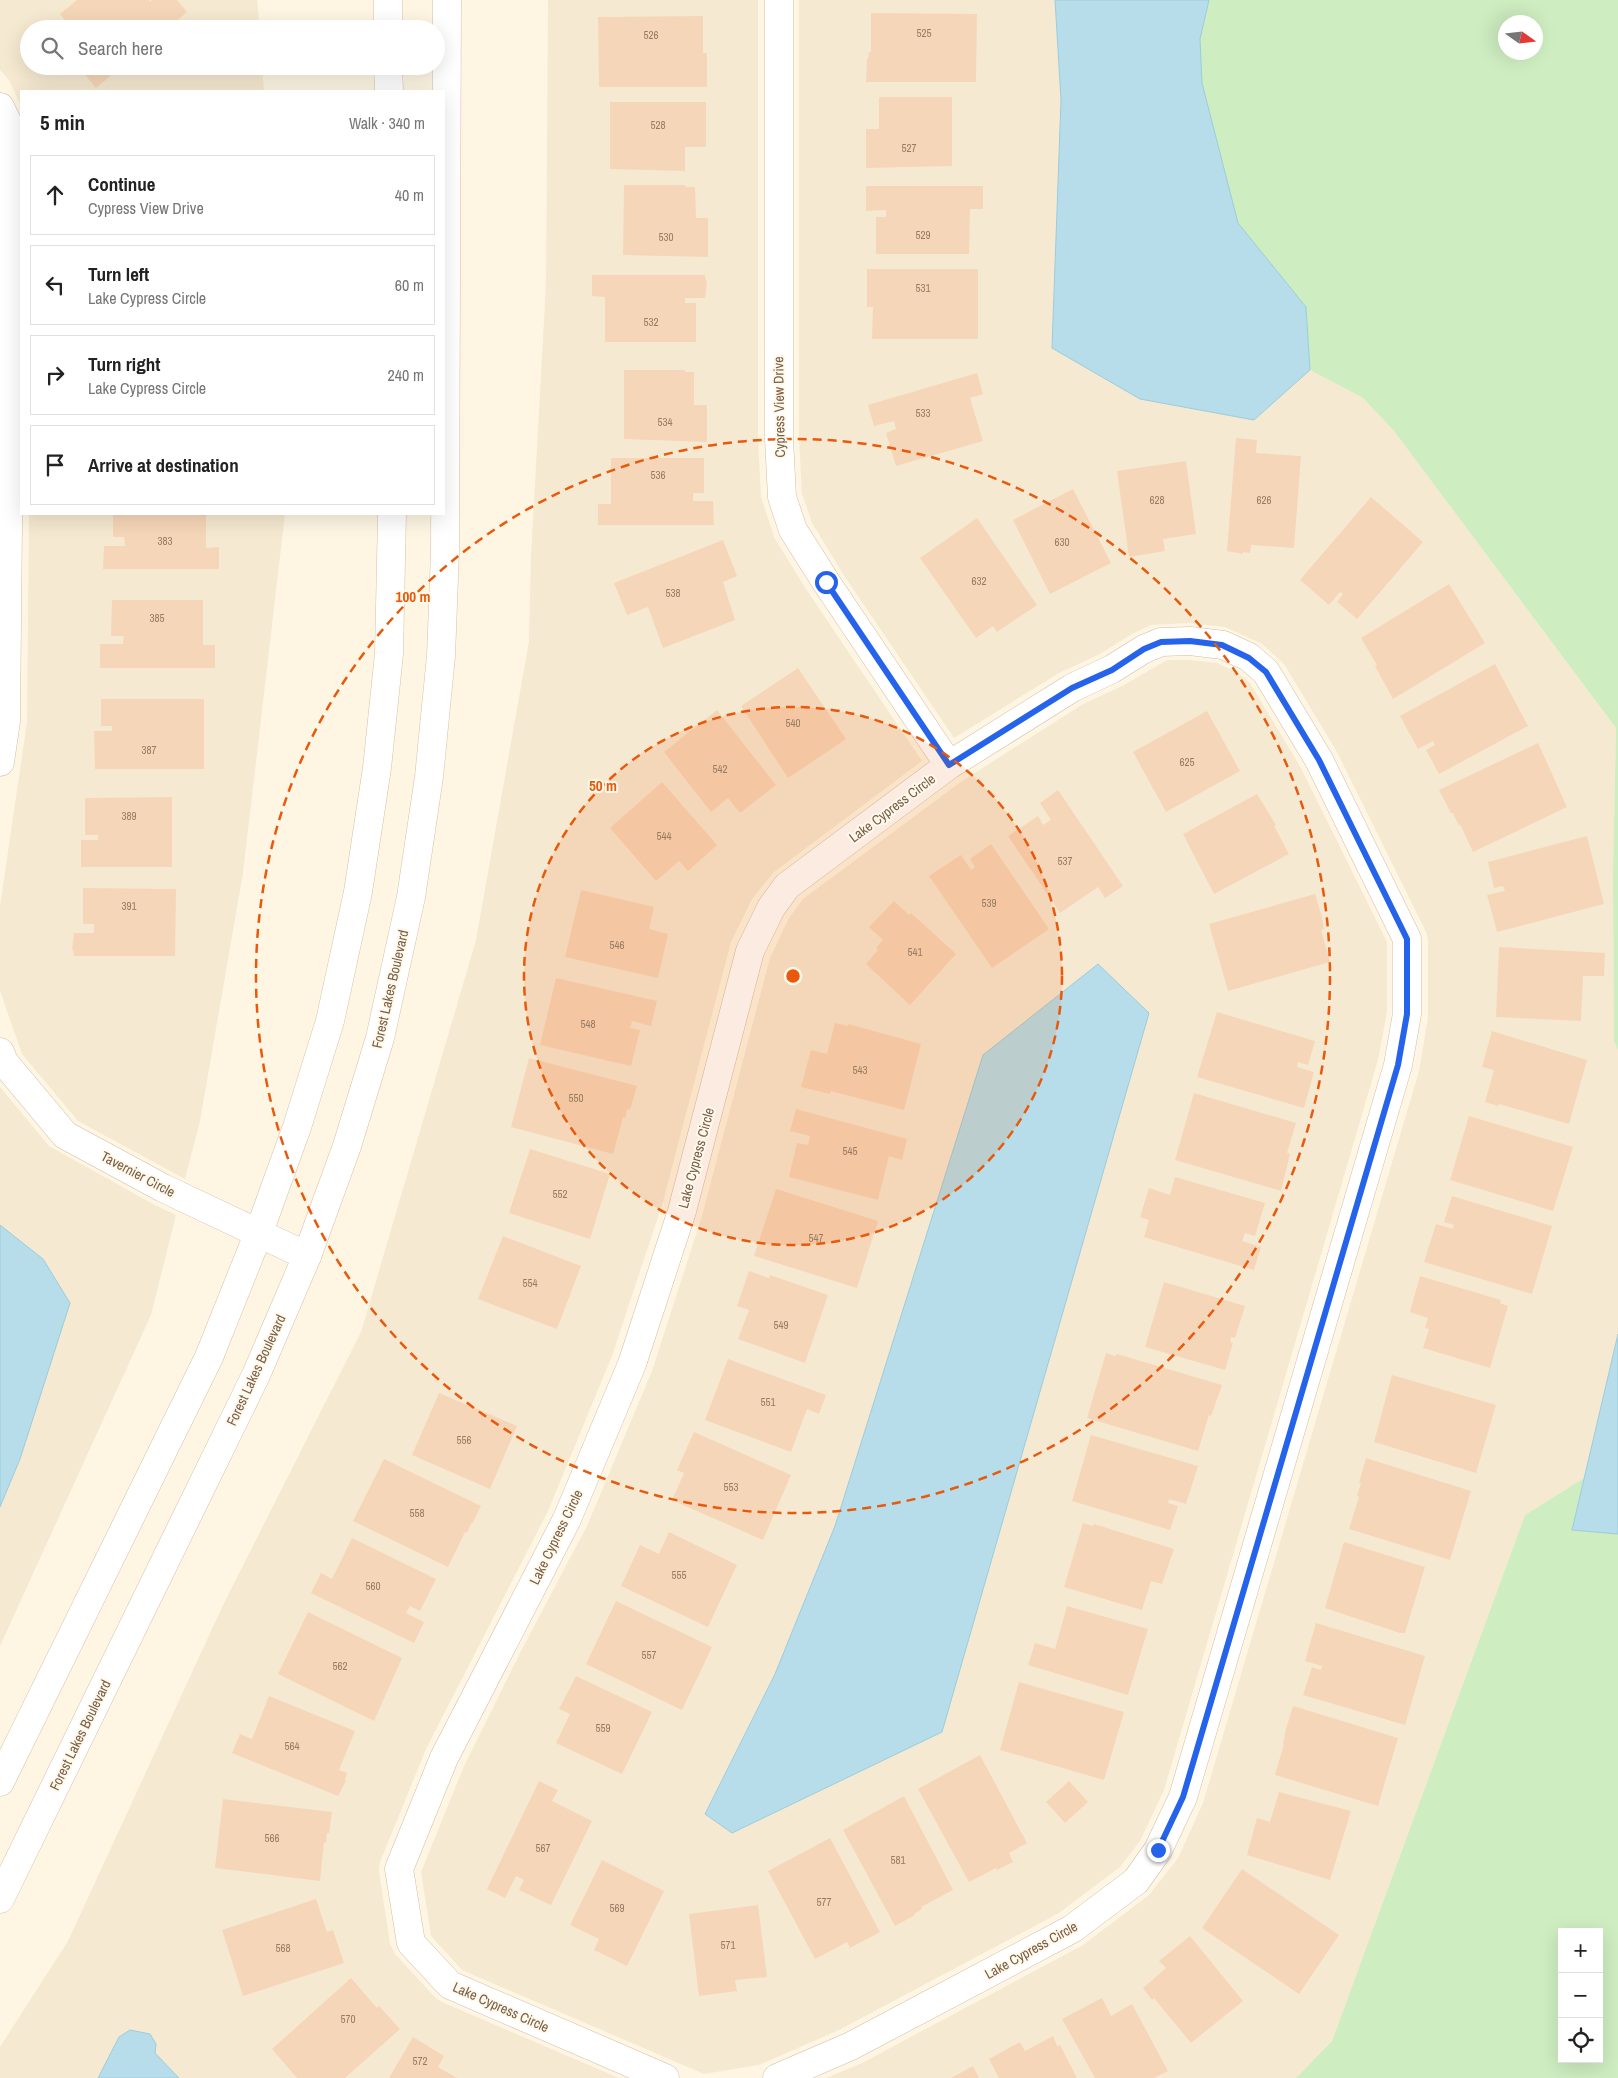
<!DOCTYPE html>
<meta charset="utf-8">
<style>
body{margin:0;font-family:"Archivo Narrow",sans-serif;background:#f6f6f6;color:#222}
.controls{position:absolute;right:15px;bottom:15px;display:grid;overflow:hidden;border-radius:0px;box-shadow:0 5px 20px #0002}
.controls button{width:45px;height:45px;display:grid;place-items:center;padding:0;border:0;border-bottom:1px solid #e0e0e0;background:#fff;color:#222;font:25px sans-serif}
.compass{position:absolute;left:1498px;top:15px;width:45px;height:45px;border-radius:50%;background:#fff;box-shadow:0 5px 20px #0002;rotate:104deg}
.stop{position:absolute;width:15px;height:15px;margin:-11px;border:4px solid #2563eb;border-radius:50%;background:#fff}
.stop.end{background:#2563eb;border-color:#fff;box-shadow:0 1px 5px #0008}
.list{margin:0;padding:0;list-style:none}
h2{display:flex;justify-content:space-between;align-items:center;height:65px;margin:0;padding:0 20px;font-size:21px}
h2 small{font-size:16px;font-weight:400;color:#767676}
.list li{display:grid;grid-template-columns:32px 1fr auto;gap:15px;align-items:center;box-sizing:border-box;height:80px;margin:0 10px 10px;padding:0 10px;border:1px solid #e0e0e0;border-radius:0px}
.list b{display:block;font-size:19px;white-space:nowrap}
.list p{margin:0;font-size:16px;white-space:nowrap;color:#767676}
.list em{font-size:16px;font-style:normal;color:#767676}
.icon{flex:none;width:28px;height:28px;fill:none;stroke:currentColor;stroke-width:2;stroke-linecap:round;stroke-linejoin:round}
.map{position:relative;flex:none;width:1618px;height:2078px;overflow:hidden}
.search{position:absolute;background:#fff;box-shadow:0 5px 20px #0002;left:20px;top:20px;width:425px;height:55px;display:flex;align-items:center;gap:12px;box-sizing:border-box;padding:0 18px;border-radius:28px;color:#767676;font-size:19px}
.panel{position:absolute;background:#fff;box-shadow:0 5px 20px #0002;left:20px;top:90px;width:425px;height:425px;border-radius:0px}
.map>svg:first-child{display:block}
</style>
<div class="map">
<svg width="1618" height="2078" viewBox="0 0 1618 2078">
<rect width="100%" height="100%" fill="#fef6e3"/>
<!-- residential -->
<path fill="#f6e9d1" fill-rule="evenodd" d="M0,0H257L260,29H29V66H262L264,91H21V106L9,80L0,70Z
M548,0H758V439L761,497L775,539L808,592L922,761L774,872L752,899L731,942L662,1205L612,1356L548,1511L426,1749L380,1862L379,1871L390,1944L395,1954L434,1996L442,2002L619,2078H179L155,2053L119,2037L98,2078H0V2047L68,1941L224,1603L361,1332L476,940L529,641L531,556L546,284Z
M799,0H1055L1061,100L1053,348L1140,399L1254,420L1310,370L1363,398L1394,431L1616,728L1613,874L1614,1041L1618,1050V1334L1584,1478L1525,1515L1332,2041L1296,2078H826L862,2063L1083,1945L1149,1895L1178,1858L1203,1803L1419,1071L1428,1018V940L1426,932L1337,752L1284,664L1262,644L1225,627L1188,623L1151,625L1132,634L1100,654L1059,673L954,738L843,574L812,523L802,494L799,440Z
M29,514H285L243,873L200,1121L185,1179L78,1121L22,1054L0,991V906L27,722Z
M1167,660H1190L1217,663L1238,673L1250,683L1301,768L1387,942V1012L1378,1060L1164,1790L1140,1841L1120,1867L1059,1913L841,2029L759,2065L704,2074L462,1970L431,1936L421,1872L464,1766L523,1647L587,1526L652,1371L702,1216L770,958L789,918L803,899L962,781L1083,704L1122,686ZM983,1055L942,1732L705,1814L775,1674L835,1526Z
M0,1087L49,1146L153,1204L176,1215L151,1315L0,1646V1507L20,1459L43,1259L0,1225Z"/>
<!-- green -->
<path fill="#ceedc0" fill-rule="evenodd" d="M1209,0H1618V1050L1614,1041L1613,874L1616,728L1394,431L1363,398L1310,370L1306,307L1238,223L1202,83L1200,39ZM1506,22H1536V52H1506Z
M1584,1478L1572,1530L1618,1534V2078H1296L1332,2041L1525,1515ZM1562,1932H1599V2059H1562Z"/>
<!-- water -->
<path fill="#b6dde9" stroke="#9bccdc" d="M1055,0H1209L1200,39L1202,83L1238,223L1306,307L1310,370L1254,420L1140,399L1052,348L1061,100Z
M1098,964L1149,1013L942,1732L732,1833L705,1814L775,1674L835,1526L983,1055Z
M0,1225L43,1259L70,1303L20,1459L0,1507Z
M1618,1334V1534L1572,1530Z
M130,2030L150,2034L156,2044L155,2053L179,2078H98L119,2037Z"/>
<!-- building -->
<path fill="#f6d6b8" d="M77,0H149L150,2L152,0H177L187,12L167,29H72L60,14Z
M871,13L977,14L976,82H866L867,59H868L869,52H871Z
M703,16V53H707V87H599L598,17Z
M78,66H122L96,88Z
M879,97H952V166L866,168V129H879Z
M610,102H706V147H685V171L610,169Z
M624,185H685L686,187H695L696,218H708V257L623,255Z
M866,186H983V209H970L969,254H876V217H886V210L866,211Z
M867,269H978V339H872L873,307H867Z
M592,275H705L706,281H707L705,298H685V303H696V342H605V297L592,296Z
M624,370H685V372H694V405H707V442L624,439Z
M977,373L983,394L970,398L983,441L896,466L886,433L896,429L894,421L874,426L868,405Z
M1236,438L1257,440L1256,453L1301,456L1294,548L1251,545L1250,553L1243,552V554L1227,551Z
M611,458H704V493H693V501H713L714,525H598V504H611Z
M1186,461L1196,534L1163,539L1165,551L1129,557L1117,471Z
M1073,489L1111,563L1050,594L1013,520Z
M1371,497L1423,542L1357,619L1337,602L1343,594L1340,592L1329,605L1300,580Z
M113,514H206V548L219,547V569H103L104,546H125L124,537H113Z
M977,518L1037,605L997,632L993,626L976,638L920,558Z
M723,540L737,576L723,582L735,620L663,648L648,607L627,615L614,583Z
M1449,584L1485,643L1393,699L1375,666L1377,665L1361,638Z
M112,600H203V645H215V668H100V644H123L124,636H111Z
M1495,664L1528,726L1439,774L1426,750L1435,745L1433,741L1418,749L1400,716Z
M798,668L846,739L788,778L741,706Z
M101,699H204V769H95L94,731H112V726H101Z
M717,710L776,785L740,813L728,798L711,812L664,752Z
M1207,711L1240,771L1166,812L1133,752Z
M1538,743L1567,807L1473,852L1460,824L1459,826L1453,813H1451L1439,790Z
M662,782L717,845L688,871L679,861L656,881L610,828Z
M1058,790L1123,886L1105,898L1098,887L1060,913L1008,836L1038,816L1043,825L1051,820L1040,803Z
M1257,794L1276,825L1274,826L1289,854L1214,894L1183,834Z
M172,797V867H81V840H98V835H85V798Z
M1587,836L1604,904L1497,932L1487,895L1505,891L1503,886L1494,888L1488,862Z
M991,844L1049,929L992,968L929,876L961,855L971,870L975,867L970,859Z
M83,888L176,889L175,956H74L73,950H72L74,933H94V924H83Z
M581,890L654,907L649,929L668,934L658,978L565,957Z
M1315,894L1322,917L1324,929L1321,930L1330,962L1228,991L1209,924Z
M894,901L909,915L911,913L956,954L910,1005L866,964L878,950L876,948L883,940L869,927Z
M1499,947L1605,953L1604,976H1583L1581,1021L1496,1017Z
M556,978L657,1001L651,1026L632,1021L630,1028L640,1030L631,1066L540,1045Z
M1217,1012L1315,1041L1308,1065L1298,1062L1297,1067L1314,1072L1304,1108L1197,1077Z
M835,1023L848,1026V1024L921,1044L904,1110L831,1091L830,1094L801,1087L811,1050L827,1054Z
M1492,1031L1587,1060L1569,1124L1499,1104L1498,1106L1485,1102L1494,1070L1482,1067Z
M529,1058L637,1086L630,1110L627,1109L625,1118L623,1117L613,1154L511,1127Z
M1194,1093L1296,1123L1287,1153L1290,1154L1281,1191L1175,1160Z
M796,1109L907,1139L902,1160L889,1156L878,1200L789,1177L797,1143L808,1145L810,1136L790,1131Z
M1469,1116L1573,1147L1553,1211L1450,1180Z
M530,1149L610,1174L590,1239L509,1213Z
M1175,1177L1265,1203L1255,1236L1245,1233L1242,1241L1261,1247L1254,1270L1144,1237L1149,1220L1140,1217L1149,1188L1170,1195Z
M776,1189L878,1221L857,1288L754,1256Z
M1452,1196L1552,1226L1532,1294L1424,1262L1436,1224L1453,1229L1454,1225L1444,1222Z
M503,1236L581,1266L557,1329L478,1299Z
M749,1271L769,1278L770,1275L828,1295L805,1363L738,1339L749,1310L737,1306Z
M1420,1276L1501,1300L1500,1303L1508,1306L1490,1368L1423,1348L1429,1329L1425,1328L1428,1318L1410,1312Z
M1164,1282L1245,1306L1235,1338L1231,1337L1230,1342L1233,1343L1225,1370L1145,1347Z
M1106,1353L1115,1356L1117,1354L1222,1385L1211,1416L1209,1415L1198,1451L1087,1418Z
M728,1359L826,1395L819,1414L807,1409L791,1452L705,1420Z
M1392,1375L1496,1405L1476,1473L1374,1442Z
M439,1393L517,1426L490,1489L412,1455Z
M694,1432L791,1475L763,1540L672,1500L684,1473L677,1470Z
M1091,1435L1198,1466L1186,1504L1169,1499L1168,1503L1178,1506L1170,1530L1072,1501Z
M1366,1458L1471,1491L1450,1560L1349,1529L1359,1497L1357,1496L1361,1483H1359Z
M384,1459L481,1506L472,1524L471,1523L467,1533L465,1532L448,1567L353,1521Z
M1083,1523L1093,1526L1094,1524L1174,1549L1162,1584L1151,1581L1142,1610L1064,1587Z
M669,1532L737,1565L708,1627L621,1586L640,1545L659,1554Z
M352,1538L436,1579L420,1611L410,1606L406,1613L424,1622L414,1643L311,1593L321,1573L332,1579Z
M1344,1542L1425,1567L1405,1633H1400L1325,1608Z
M616,1601L712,1647L682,1710L586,1664Z
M1067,1606L1148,1629L1128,1695L1028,1665L1035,1643L1055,1649Z
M308,1612L402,1658L374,1721L278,1674Z
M1316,1623L1425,1656L1405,1725L1303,1695L1312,1667L1321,1670L1322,1666L1305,1661Z
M576,1676L652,1712L622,1774L556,1743L570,1714L559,1709Z
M1019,1682L1124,1712L1104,1780L1000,1750Z
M269,1696L355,1731L339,1770L347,1773L345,1780L346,1781L338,1796L232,1753L240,1734L252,1739Z
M1293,1706L1398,1738L1378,1806L1275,1775L1284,1744H1283L1286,1729Z
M980,1755L1027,1843L1009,1853L1013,1862L997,1870L996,1868L969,1882L918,1789Z
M539,1781L558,1790L552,1801L592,1821L551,1905L519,1890L524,1880L516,1876L505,1898L487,1889Z
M1069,1781L1088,1802L1065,1823L1046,1802Z
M1279,1792L1351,1811L1330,1880L1247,1855L1257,1818L1270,1822Z
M904,1796L953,1890L921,1907L922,1909L914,1914L915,1915L895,1926L843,1830Z
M223,1799L332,1812L329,1833H327L326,1843L324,1842L320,1881L215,1868Z
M830,1838L880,1932L850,1948L847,1942L815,1959L768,1871Z
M602,1860L664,1891L627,1966L594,1950L599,1939L570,1925Z
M1242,1869L1339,1935L1299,1994L1202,1928Z
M316,1899L327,1932L333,1930L344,1963L243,1996L222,1930Z
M758,1905L767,1977L735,1980L737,1991L699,1996L689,1914Z
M1190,1936L1243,2001L1191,2043L1154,1998L1152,2000L1143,1988L1166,1968L1159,1961Z
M351,1978L377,2008L379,2006L400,2029L345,2078H297L272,2049Z
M1102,1998L1111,2016L1132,2004L1168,2071L1154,2078H1095L1062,2019Z
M1053,2036L1057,2046L1060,2045L1077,2078H999L989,2059L1020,2042L1025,2051Z
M413,2037L444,2056L438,2067L457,2078H389Z
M973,2066L979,2078H951Z"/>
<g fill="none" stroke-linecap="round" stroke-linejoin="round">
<defs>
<path id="street" d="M779,0V439L782,497L793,530L826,582L949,765
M0,107L12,132L6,721L0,762
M0,1052L4,1062L65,1135L163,1188L307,1256
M665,2078L450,1985L411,1943L399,1869L444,1758L567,1519L632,1364L682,1211L750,951L771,908L787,886L949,765L1072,688L1112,669L1144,649L1161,642L1190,641L1223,645L1249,657L1266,672L1319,760L1407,939V1014L1398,1065L1183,1797L1158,1850L1136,1881L1072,1929L851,2046L777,2078"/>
<path id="secondary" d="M388,0V29
M388,66L389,91
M0,1782L209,1357L259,1232L297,1127L330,1021L358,892L377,768L389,654L392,514
M0,1899L256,1375L307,1256L347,1146L380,1038L411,897L429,777L441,656L445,552L447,0"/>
</defs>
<!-- street casing -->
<use href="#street" stroke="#d0bea9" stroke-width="29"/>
<!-- secondary casing -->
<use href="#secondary" stroke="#d6c1a8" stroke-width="29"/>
<!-- street -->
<use href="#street" stroke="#fff" stroke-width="28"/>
<!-- secondary -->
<use href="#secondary" stroke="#fff" stroke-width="28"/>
</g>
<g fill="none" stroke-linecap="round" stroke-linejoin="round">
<!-- route -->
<path stroke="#2563eb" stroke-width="6" d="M826,582L949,765L1072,688L1112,670L1144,649L1161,642L1190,641L1222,645L1249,658L1266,672L1319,760L1407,939V1014L1398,1065L1183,1797L1158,1850"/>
</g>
<!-- distance rings -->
<circle cx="793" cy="976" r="269" fill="#e8590c" fill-opacity=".12"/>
<g fill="none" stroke="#e8590c" stroke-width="2.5" stroke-dasharray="9 6">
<circle cx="793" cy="976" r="269"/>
<circle cx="793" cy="976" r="537"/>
</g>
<g text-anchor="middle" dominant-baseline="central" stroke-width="4" stroke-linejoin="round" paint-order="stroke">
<!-- number labels -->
<g font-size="11" fill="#987b63">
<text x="924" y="33">525</text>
<text x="651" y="35">526</text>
<text x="658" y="125">528</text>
<text x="909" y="148">527</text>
<text x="923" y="235">529</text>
<text x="666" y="237">530</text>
<text x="923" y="288">531</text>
<text x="651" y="322">532</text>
<text x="923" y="413">533</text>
<text x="665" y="422">534</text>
<text x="658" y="475">536</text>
<text x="1157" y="500">628</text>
<text x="1264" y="500">626</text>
<text x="165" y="541">383</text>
<text x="1062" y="542">630</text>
<text x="979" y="581">632</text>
<text x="673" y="593">538</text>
<text x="157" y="618">385</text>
<text x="793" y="723">540</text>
<text x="149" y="750">387</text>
<text x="1187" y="762">625</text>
<text x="720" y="769">542</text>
<text x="129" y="816">389</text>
<text x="664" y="836">544</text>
<text x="1065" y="861">537</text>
<text x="989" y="903">539</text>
<text x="129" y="906">391</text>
<text x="617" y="945">546</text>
<text x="915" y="952">541</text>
<text x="588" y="1024">548</text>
<text x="860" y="1070">543</text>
<text x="576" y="1098">550</text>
<text x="850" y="1151">545</text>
<text x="560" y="1194">552</text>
<text x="816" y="1238">547</text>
<text x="530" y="1283">554</text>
<text x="781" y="1325">549</text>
<text x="768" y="1402">551</text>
<text x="464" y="1440">556</text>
<text x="731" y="1487">553</text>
<text x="417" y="1513">558</text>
<text x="679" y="1575">555</text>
<text x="373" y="1586">560</text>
<text x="649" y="1655">557</text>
<text x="340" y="1666">562</text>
<text x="603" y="1728">559</text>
<text x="292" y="1746">564</text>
<text x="272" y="1838">566</text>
<text x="543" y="1848">567</text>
<text x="898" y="1860">581</text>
<text x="824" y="1902">577</text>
<text x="617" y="1908">569</text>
<text x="728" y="1945">571</text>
<text x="283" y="1948">568</text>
<text x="348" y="2019">570</text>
<text x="420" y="2061">572</text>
</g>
<!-- street labels -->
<g font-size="14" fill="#785d47" stroke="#fff9eb">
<text transform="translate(779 407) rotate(-91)">Cypress View Drive</text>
<text transform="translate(892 808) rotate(-37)">Lake Cypress Circle</text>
<text transform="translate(390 989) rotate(-77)">Forest Lakes Boulevard</text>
<text transform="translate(696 1158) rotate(-75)">Lake Cypress Circle</text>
<text transform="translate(138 1174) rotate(28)">Tavernier Circle</text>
<text transform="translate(256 1370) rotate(-65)">Forest Lakes Boulevard</text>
<text transform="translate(556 1537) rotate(-64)">Lake Cypress Circle</text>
<text transform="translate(80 1735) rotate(-64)">Forest Lakes Boulevard</text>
<text transform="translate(1031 1950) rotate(-29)">Lake Cypress Circle</text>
<text transform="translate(501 2007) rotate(24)">Lake Cypress Circle</text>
</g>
</g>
<circle cx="793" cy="976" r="8" fill="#e8590c" stroke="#fff9eb" stroke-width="2.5"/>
<g font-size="15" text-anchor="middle" font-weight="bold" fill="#e8590c" stroke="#fff9eb" stroke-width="4" stroke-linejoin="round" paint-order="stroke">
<text x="413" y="602">100 m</text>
<text x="603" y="791">50 m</text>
</g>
</svg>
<div class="controls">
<button>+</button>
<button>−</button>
<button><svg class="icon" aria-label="locate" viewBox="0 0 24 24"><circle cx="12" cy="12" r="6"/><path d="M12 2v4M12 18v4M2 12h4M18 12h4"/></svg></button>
</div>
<svg class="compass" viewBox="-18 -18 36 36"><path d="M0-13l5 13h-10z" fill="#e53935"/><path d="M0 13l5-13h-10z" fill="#767676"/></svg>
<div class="stop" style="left:826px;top:582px"></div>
<div class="stop end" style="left:1158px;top:1850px"></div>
<div class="search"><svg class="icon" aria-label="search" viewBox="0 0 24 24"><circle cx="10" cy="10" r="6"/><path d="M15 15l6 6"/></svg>Search here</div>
<section class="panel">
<h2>5 min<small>Walk · 340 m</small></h2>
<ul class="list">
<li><svg class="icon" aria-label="ahead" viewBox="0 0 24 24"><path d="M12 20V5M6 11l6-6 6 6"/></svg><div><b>Continue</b><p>Cypress View Drive</p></div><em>40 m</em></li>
<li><svg class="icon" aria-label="left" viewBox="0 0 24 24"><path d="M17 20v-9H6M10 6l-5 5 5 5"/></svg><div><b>Turn left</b><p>Lake Cypress Circle</p></div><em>60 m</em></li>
<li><svg class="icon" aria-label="right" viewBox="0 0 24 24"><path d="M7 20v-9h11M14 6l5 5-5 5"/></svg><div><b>Turn right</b><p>Lake Cypress Circle</p></div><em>240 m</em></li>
<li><svg class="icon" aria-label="arrive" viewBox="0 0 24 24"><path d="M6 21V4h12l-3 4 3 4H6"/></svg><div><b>Arrive at destination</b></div></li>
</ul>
</section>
</div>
